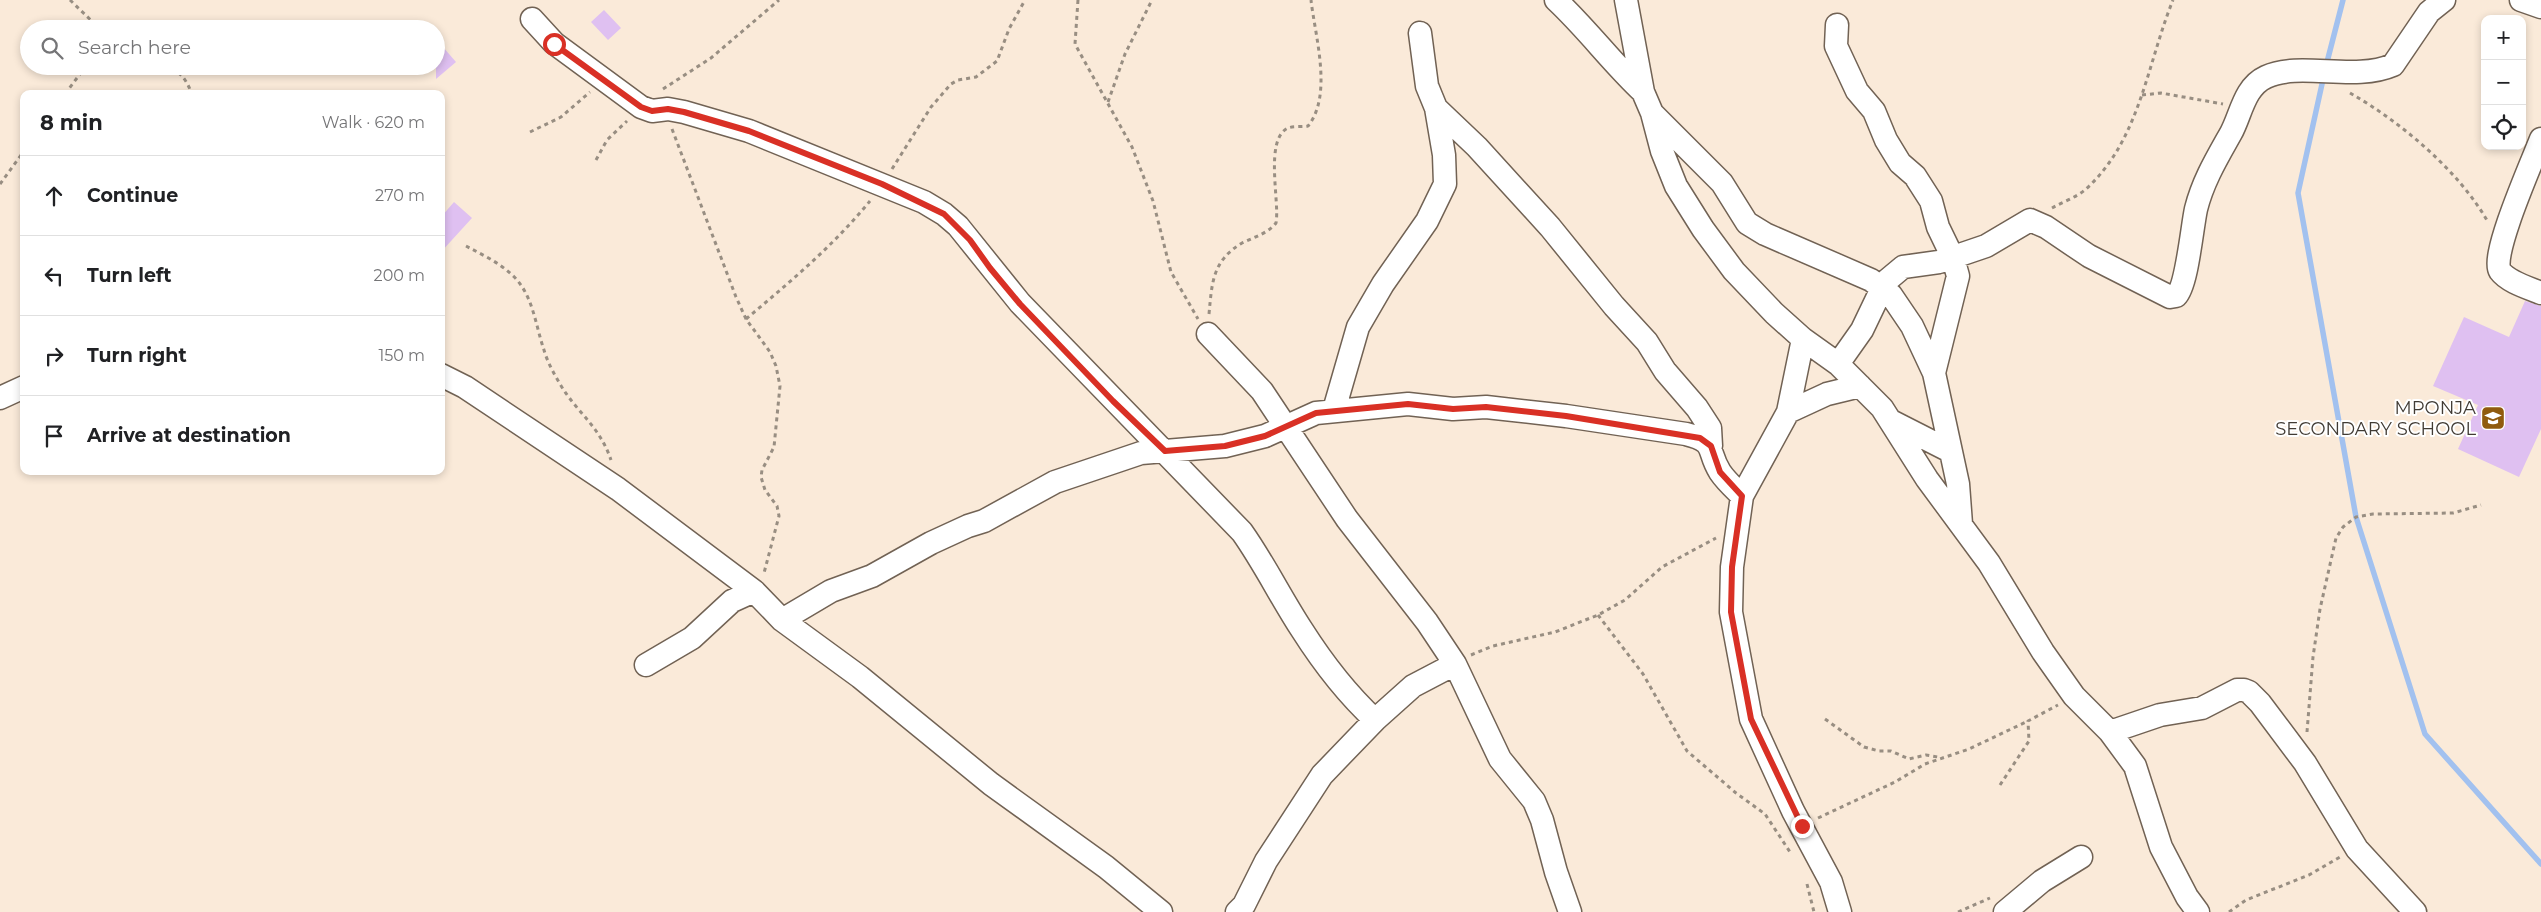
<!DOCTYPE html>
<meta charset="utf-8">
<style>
body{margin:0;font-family:Montserrat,sans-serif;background:#f6f6f6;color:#202124}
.controls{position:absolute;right:15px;top:15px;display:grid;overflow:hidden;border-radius:10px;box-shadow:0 2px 8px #0003}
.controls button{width:45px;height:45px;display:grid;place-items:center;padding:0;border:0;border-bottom:1px solid #e0e0e0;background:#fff;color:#202124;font:25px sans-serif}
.stop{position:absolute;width:15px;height:15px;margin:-11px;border:4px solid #d93025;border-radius:50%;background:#fff}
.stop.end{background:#d93025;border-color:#fff;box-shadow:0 1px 5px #0008}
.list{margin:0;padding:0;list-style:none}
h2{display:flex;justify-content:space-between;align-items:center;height:65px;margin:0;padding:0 20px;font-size:21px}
h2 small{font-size:16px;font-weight:400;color:#757577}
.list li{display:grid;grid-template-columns:32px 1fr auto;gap:15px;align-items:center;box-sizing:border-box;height:80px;padding:0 20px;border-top:1px solid #e0e0e0}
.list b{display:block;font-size:19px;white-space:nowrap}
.list em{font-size:16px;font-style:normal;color:#757577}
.icon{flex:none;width:28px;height:28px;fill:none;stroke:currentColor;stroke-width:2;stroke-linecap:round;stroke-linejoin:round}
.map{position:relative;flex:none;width:2541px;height:912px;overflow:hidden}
.search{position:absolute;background:#fff;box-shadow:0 2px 8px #0003;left:20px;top:20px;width:425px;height:55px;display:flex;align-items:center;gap:12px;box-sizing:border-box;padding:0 18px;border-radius:28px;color:#757577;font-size:19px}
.panel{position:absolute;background:#fff;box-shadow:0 2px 8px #0003;left:20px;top:90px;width:425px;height:385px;border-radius:10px}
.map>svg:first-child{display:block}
</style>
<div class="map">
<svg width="2541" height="912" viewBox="0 0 2541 912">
<rect width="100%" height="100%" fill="#faead9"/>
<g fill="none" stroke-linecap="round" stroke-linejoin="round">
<!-- stream -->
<path stroke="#a2c1ef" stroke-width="5.5" d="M2326,66L2343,0
M2324,75L2298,193L2356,517L2425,734L2541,864"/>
</g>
<!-- building -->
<path fill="#dfc0f1" d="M604,10L621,28L608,40L591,22Z
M436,39L456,62L436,79Z
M454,202L472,218L441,252V217Z
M2525,301L2541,306V429L2519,477L2458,449L2478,405L2433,386L2464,317L2509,337Z"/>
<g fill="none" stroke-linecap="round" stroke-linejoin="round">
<defs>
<path id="minor" d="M1556,0C1588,30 1612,63 1643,92
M1626,0L1643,92L1652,113L1662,151L1676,186L1703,229L1734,271L1774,313L1803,339L1838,364L1882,408L1927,479L1989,563L2043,652L2074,696L2110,732L2135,766L2161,847L2187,897L2198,912
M2521,0L2541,7
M532,19L554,43L641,107L652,111L668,109L684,112L749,131L924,202L944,214L958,226L1020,303L1242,532C1264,563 1281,598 1302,630C1323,663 1347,694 1375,720
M1837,25L1836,46L1857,91L1874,111L1886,140L1900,163L1915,176L1931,201L1938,227L1953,258L1958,276L1934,373L1958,484L1961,524
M1436,108L1477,147L1550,227L1614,306L1647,342L1665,371L1697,408L1710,428L1711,446
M1652,113L1722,183L1747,223L1765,234L1871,280L1891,295L1912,326L1934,373
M2541,139C2533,160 2490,256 2500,271C2508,282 2529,288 2541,293
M1208,334L1262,391L1347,519L1427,622L1455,664L1500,759L1534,801L1542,820L1556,872L1570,912
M1803,339L1788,412L1742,496L1732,567L1731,612L1751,719L1793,811L1831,882L1840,912
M1838,364L1862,330L1885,282L1903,267L1939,262L1986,246L2030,220L2046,227L2089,256L2170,297L2176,296C2187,286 2192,227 2196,209C2203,181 2217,158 2231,133C2241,115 2244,87 2266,77C2300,61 2354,82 2393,65L2429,12L2444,0
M441,375L465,387L618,489L754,591L782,620L860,677L991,784L1106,867L1161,912
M0,398L24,387
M1334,410L1358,327L1383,284L1427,221L1445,184L1444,155L1436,108L1427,86L1420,33
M1788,412L1827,394L1860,386
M1893,422L1950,451
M782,620L831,591L872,576L931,543L968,526L984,521L1055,482L1141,453L1225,446L1265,436L1316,413L1408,404L1453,409L1486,407L1566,416L1686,434C1718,442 1706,450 1720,472C1726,481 1735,489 1742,496
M646,665L692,638L732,601L754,591
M2110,732L2160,715L2202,708L2237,690H2244L2249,692L2260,703L2305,763L2357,849L2415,912
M1237,912L1244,905L1266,861L1322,775L1375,720L1413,686L1455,664
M2005,912L2042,881L2081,857"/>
</defs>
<!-- minor casing -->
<use href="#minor" stroke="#716254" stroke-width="25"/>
<!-- path -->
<path stroke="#988e82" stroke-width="3" stroke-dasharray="4 4" stroke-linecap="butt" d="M70,0L100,29
M1078,0L1075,44L1132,147L1153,201L1171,272L1198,319
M164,66C180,70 186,79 192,94
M663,89L711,58L779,0
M2350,93C2401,122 2459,171 2488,222
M65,94L86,66
M2142,95L2161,93L2223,104
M1108,102L1125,54L1152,0
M672,129L736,297L746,319L770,352L776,366L780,386L774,447L762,470L761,477L765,490L777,506L779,516L764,573
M530,132L561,117L590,92
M596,160L607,140L627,121
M892,169L931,107L951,84L958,80L976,77L997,61L1009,29L1025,0
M0,184L24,151
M2052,208C2063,202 2077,197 2086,189C2140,140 2147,64 2173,0
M466,246C481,254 498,262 511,274C533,293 535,324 544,350C547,361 554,374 560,384C577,413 599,425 611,460
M1209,314C1212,283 1212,261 1242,243C1254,237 1267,234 1276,223C1280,202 1264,139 1288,128C1293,126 1302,127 1308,126C1333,95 1315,36 1311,0
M746,319C790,282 833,246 870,201
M1598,615L1643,674L1687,751L1736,793L1765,814L1790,852
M1471,655L1493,646L1555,632L1598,615L1625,600L1662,567L1716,538
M1825,719L1864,747L1879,751H1891L1909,759L1926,755L1938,757
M2307,732L2313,657L2320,609L2336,538L2343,527L2356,517L2373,514L2453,513L2481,505
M2000,785L2029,741L2028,721L2058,705
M1818,818L1895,782L1925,764L1969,749L2028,721
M1807,884L1814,912
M1958,912L1990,898
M2229,912L2246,900L2309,875L2340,857"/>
<!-- minor -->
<use href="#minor" stroke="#fff" stroke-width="22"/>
</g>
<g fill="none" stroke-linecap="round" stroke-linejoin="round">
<!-- route -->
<path stroke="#d93025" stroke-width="6" d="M554,44L641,107L652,111L668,109L684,112L749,131L882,184L944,214L970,240L990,268L1020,304L1113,401L1165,451L1225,446L1265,436L1316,413L1408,404L1453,409L1486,407L1566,416L1700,438L1711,446L1720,472L1742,496L1732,567L1731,612L1751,719L1802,826"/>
</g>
<!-- icons -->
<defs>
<symbol id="school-square" viewBox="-11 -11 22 22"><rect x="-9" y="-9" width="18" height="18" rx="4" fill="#905b0e" stroke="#fff"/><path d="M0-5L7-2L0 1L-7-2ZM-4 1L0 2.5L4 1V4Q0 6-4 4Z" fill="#fff"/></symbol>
</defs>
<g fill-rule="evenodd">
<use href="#school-square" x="2479" y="404" width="28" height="28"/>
</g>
<g text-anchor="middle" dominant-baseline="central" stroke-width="4" stroke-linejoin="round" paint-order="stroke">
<!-- poi labels -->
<g font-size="18" fill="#413b34" stroke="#fff" text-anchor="end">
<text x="2476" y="408">MPONJA<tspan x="2476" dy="21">SECONDARY SCHOOL</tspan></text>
</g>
</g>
</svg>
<div class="controls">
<button>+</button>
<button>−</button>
<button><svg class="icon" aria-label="locate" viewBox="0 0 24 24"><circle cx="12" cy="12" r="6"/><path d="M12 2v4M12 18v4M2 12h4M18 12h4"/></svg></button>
</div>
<div class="stop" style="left:554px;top:44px"></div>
<div class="stop end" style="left:1802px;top:826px"></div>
<div class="search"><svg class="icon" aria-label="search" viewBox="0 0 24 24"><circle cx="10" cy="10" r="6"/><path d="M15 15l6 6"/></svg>Search here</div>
<section class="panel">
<h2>8 min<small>Walk · 620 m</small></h2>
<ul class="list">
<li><svg class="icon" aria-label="ahead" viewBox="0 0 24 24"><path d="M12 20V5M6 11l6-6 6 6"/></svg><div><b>Continue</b></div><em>270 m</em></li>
<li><svg class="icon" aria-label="left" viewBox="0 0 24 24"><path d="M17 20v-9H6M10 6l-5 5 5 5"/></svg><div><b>Turn left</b></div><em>200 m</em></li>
<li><svg class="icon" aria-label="right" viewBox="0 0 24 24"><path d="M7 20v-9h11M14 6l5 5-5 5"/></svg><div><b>Turn right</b></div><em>150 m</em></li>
<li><svg class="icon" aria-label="arrive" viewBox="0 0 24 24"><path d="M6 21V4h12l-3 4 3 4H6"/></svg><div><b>Arrive at destination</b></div></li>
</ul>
</section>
</div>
